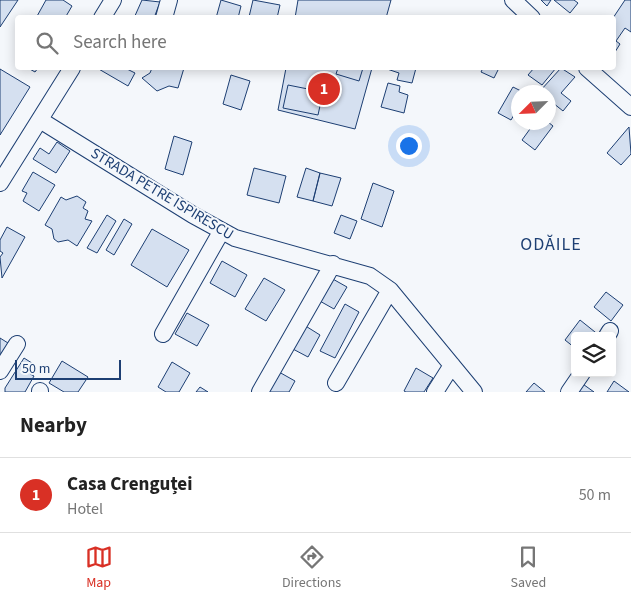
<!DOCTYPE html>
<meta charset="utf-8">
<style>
body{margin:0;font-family:"Source Sans 3",sans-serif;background:#f6f6f6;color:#222}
.controls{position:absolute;right:15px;bottom:15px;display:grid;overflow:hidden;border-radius:5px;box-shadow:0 2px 12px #0003}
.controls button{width:45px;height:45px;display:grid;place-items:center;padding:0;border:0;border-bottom:1px solid #e0e0e0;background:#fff;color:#222;font:25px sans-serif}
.compass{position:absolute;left:511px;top:85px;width:45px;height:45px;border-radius:50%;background:#fff;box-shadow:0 2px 12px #0003;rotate:246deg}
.scale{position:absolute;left:15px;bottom:12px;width:106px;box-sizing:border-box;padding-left:5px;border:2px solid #1d3f73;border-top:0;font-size:14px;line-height:18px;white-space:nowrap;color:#1d3f73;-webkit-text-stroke:4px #f4f7fb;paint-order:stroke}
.you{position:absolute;left:408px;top:145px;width:18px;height:18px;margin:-12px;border:4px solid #fff;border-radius:50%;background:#1a73e8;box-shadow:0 0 0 8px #1a73e833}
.badge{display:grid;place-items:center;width:32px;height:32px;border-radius:50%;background:#d93025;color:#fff;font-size:16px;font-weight:700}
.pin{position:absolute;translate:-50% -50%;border:2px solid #fff;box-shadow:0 1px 5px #0006}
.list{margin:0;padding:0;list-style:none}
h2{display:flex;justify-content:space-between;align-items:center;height:65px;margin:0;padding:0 20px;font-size:21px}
h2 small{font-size:16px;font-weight:400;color:#767676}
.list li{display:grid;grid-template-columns:32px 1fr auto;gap:15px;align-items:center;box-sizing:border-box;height:75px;padding:0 20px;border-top:1px solid #e0e0e0}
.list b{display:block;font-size:19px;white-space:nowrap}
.list p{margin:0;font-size:16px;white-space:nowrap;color:#767676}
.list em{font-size:16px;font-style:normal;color:#767676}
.icon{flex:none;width:28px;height:28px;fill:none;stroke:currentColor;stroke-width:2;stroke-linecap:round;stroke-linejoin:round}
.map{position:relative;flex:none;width:631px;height:392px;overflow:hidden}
.search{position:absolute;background:#fff;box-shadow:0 2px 12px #0003;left:15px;right:15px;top:15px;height:55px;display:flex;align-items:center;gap:12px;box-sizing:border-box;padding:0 18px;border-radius:5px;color:#767676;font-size:19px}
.sheet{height:140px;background:#fff}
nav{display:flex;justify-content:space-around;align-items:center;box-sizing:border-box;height:70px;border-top:1px solid #e0e0e0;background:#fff;font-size:14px;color:#767676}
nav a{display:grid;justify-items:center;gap:2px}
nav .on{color:#d93025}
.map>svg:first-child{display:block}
</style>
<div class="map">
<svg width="631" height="392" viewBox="0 0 631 392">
<rect width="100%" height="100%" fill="#f4f7fb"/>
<!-- building -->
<path fill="#d5e0f0" stroke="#1d3f73" d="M0,0H18L0,27Z
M46,0H63L72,6L65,18H36Z
M142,0L160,2L154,18H134Z
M221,0L241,6L238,18H216Z
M253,0L280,5L277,18L249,17Z
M298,0H391L386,18H295Z
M541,0H551L547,6Z
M554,0H574L578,3L570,13Z
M625,0H631V32L625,28L616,41L620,44L615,52L613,18Z
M28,68H38L35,72Z
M97,68H125L135,73L128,86Z
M152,68H184L178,88L169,86L157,91L142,78L150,73Z
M286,68H372L355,129L278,110Z
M338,68H363L359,81L336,74Z
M384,68H416L412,83L397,80L399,73Z
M483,68H499L494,78L481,72Z
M534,68H556L542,85L528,75Z
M561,68L575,77L561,93L571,101L563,111L548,99V92L540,91Z
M0,69L30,87L0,135Z
M231,75L250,81L241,110L223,104Z
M388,83L400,86L399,92L408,95L404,113L381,107Z
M288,85L323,92L318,115L283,108Z
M513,87L523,92H518V108L511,120L498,113Z
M535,122H548L553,126L535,150L522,140Z
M629,127L631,154L621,165L607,153Z
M174,136L192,142L183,175L165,169Z
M57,142L70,151L56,173L33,159L40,148L49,154Z
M254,168L286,176L279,203L247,195Z
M306,168L320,173L313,201L297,197Z
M33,172L55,185L39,211L23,201L27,193L22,191Z
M320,173L341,178L332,206L313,201Z
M373,183L394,191L382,227L361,219Z
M77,196L86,202L83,208L88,211L85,219L92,221L77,246L68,240L58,242L54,239L52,229L45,225L61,197L66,200Z
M107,215L116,221L97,253L87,248Z
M341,215L357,221L350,239L334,233Z
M124,219L132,224L114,255L106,250Z
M7,227L25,237L2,278L0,257L3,253L0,251V240Z
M152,229L189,250L167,287L131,265Z
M222,261L247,275L235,297L210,283Z
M264,278L285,290L266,321L245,309Z
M331,278L347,287L334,309L318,300Z
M606,292L623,305L611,321L594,307Z
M345,304L359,312L335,358L320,351Z
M187,313L209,325L197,346L175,334Z
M580,320L600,336H575V348L565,340Z
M304,325L320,335L308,357L291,348Z
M0,338L8,343L0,359Z
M24,358L35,365L30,374L34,376L25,392H5V388Z
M62,361L88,377L78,392H64L49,383Z
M172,362L190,373L179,392H166L158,387Z
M416,368L433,378L424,392H406L404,391Z
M279,372L295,381L289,392H268Z
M614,381L629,392H607Z
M580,382L594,392H572Z
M534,383L545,392H526Z
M200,387L208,392H196Z"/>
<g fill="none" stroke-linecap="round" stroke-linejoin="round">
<defs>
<path id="minor" d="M513,0L532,18
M102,18L113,0
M164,18L169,0
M587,68L631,107
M40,120L193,215L235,238L370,276L390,290L474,392
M0,183L72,68
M163,334L221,232
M607,336L610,331
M0,371L17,344
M336,383L390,290
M40,392V391
M260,392L333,264
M435,392L452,365
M569,392L582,373"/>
</defs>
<!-- minor casing -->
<use href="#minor" stroke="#1d3f73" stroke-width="18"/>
<!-- minor -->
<use href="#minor" stroke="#f4f7fb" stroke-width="16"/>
</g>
<g text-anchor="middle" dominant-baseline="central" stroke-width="4" stroke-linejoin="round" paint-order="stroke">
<!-- street labels -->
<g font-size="15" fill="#1d3f73" stroke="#f4f7fb">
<text transform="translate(162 194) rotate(31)">STRADA PETRE ISPIRESCU</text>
</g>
<!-- quarter labels -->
<g font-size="18" letter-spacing="1" fill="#1d3f73" stroke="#f4f7fb">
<text x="551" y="244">ODĂILE</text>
</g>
</g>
</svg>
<div class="controls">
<button><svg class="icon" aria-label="layers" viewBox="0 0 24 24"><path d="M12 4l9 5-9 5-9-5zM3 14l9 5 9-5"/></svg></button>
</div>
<svg class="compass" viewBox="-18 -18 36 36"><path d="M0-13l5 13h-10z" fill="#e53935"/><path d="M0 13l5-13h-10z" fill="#767676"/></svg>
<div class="scale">50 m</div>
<div class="you"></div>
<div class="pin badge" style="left:324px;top:89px">1</div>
<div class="search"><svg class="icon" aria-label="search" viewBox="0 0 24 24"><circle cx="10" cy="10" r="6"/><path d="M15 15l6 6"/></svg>Search here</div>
</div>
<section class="sheet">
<h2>Nearby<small></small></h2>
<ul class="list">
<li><span class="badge">1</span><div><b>Casa Crenguței</b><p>Hotel</p></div><em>50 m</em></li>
</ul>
</section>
<nav>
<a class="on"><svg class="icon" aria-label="map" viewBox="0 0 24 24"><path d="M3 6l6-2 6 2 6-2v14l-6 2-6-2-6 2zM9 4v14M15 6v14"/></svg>Map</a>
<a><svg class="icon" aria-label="directions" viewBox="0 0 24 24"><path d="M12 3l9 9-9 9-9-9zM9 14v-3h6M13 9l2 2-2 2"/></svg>Directions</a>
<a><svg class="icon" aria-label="saved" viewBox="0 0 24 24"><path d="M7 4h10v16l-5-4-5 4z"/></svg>Saved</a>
</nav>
